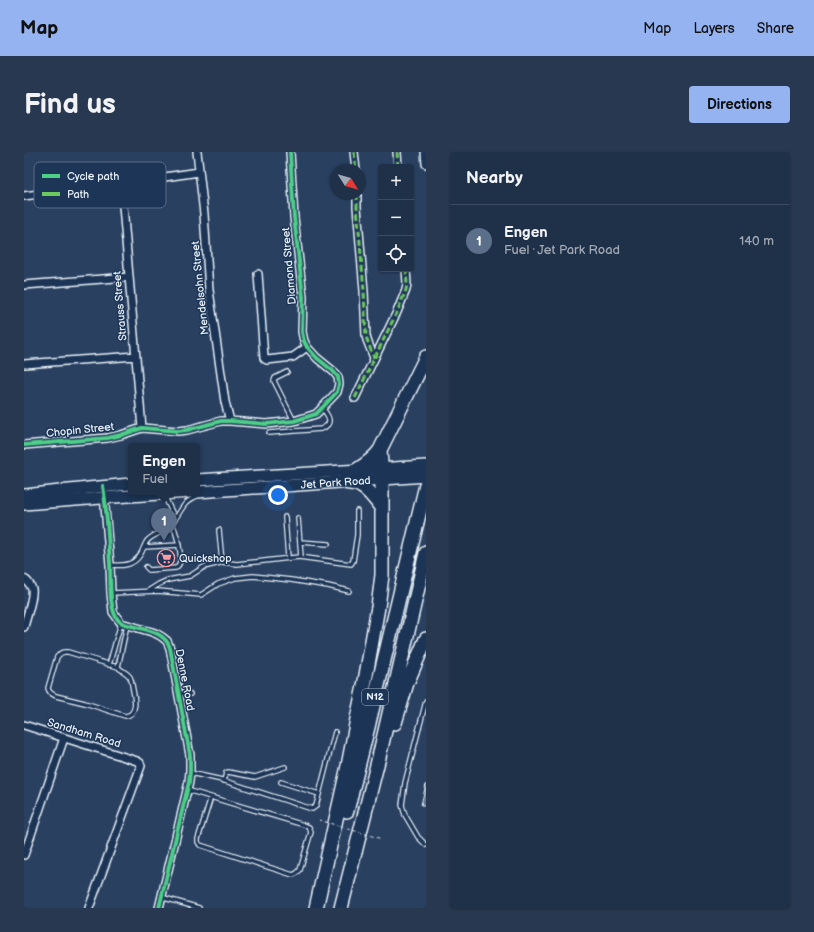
<!DOCTYPE html>
<meta charset="utf-8">
<style>
body{margin:0;font-family:"Balsamiq Sans",sans-serif;background:#273850;color:#f1f3f6}
.controls{position:absolute;right:12px;top:12px;display:grid;overflow:hidden;border-radius:4px;box-shadow:0 1px 3px #0004}
.controls button{width:36px;height:36px;display:grid;place-items:center;padding:0;border:0;border-bottom:1px solid #3c4b61;background:#1f3049;color:#f1f3f6;font:20px sans-serif}
.compass{position:absolute;left:306px;top:12px;width:36px;height:36px;border-radius:50%;background:#1f3049;box-shadow:0 1px 3px #0004;rotate:127deg}
.you{position:absolute;left:254px;top:343px;width:14px;height:14px;margin:-10px;border:3px solid #fff;border-radius:50%;background:#1a73e8;box-shadow:0 0 0 6px #1a73e833}
.badge{display:grid;place-items:center;width:26px;height:26px;border-radius:50%;background:#95b2f1;color:#fff;font-size:13px;font-weight:700}
.pin{position:absolute;translate:-50% -33px;filter:drop-shadow(0 1px 2px #0008)}
.pin::after{content:'';position:absolute;top:21px;width:14px;height:12px;background:inherit;clip-path:polygon(0 0,100% 0,50% 100%)}
.popup{position:absolute;left:104px;top:291px;width:72px;height:52px;box-sizing:border-box;display:grid;place-content:center;border-radius:4px;background:#1f3049;filter:drop-shadow(0 1px 3px #0005);font-size:13px;white-space:nowrap;color:#a1a9b4}
.popup b{font-size:15px;color:#f1f3f6}
.popup::after{content:'';position:absolute;left:50%;top:100%;margin-left:-8px;border:8px solid transparent;border-top-color:#1f3049}
.list{margin:0;padding:0;list-style:none}
h2{display:flex;justify-content:space-between;align-items:center;height:52px;margin:0;padding:0 16px;font-size:17px}
h2 small{font-size:13px;font-weight:400;color:#a1a9b4}
.list li{display:grid;grid-template-columns:26px 1fr auto;gap:12px;align-items:center;box-sizing:border-box;height:72px;padding:0 16px;border-top:1px solid #3c4b61}
.list b{display:block;font-size:15px;white-space:nowrap}
.list p{margin:0;font-size:13px;white-space:nowrap;color:#a1a9b4}
.list em{font-size:13px;font-style:normal;color:#a1a9b4}
.icon{flex:none;width:22px;height:22px;fill:none;stroke:currentColor;stroke-width:2;stroke-linecap:round;stroke-linejoin:round}
.map{position:relative;flex:none;width:402px;height:756px;overflow:hidden;border-radius:4px}
header{display:flex;align-items:center;gap:24px;box-sizing:border-box;height:56px;padding:0 20px;background:#95b2f1;color:#111}
header strong{font-size:19px}
nav{display:flex;gap:22px;margin-inline-start:auto;font-size:14px}
.intro{display:flex;align-items:center;justify-content:space-between;box-sizing:border-box;height:96px;padding:0 24px}
h1{margin:0;font-size:28px}
.button{padding:10px 18px;border-radius:4px;background:#95b2f1;color:#111;font-size:14px;font-weight:700}
main{display:flex;gap:24px;padding:0 24px}
aside{flex:1;background:#1f3049;border-radius:4px;box-shadow:0 1px 3px #0004}
.map>svg:first-child{display:block}
</style>
<header>
<strong>Map</strong>
<nav><a>Map</a><a>Layers</a><a>Share</a></nav>
</header>
<div class="intro"><h1>Find us</h1><a class="button">Directions</a></div>
<main>
<div class="map">
<svg width="402" height="756" viewBox="0 0 402 756">
<defs>
<filter id="shadow"><feDropShadow dx="2" dy="-2" stdDeviation="0" flood-color="#0009"/></filter>
</defs>
<rect width="100%" height="100%" fill="#294061"/>
<filter id="ink" filterUnits="userSpaceOnUse"><feTurbulence type="fractalNoise" baseFrequency=".025" numOctaves="2"/><feDisplacementMap in="SourceGraphic" scale="8" xChannelSelector="R" yChannelSelector="G"/><feConvolveMatrix kernelMatrix="1 2 1 2 8 2 1 2 1" color-interpolation-filters="sRGB"/></filter>
<g filter="url(#ink)">
<!-- building -->
<path fill="#556a83" stroke="#e8f1f8" filter="url(#shadow)" d="M402,632V654L397,653Z"/>
<g fill="none" stroke-linecap="round" stroke-linejoin="round">
<defs>
<path id="service" d="M263,220L251,226L250,229L270,269
M245,281L297,277C310,272 305,264 298,256
M140,343L151,367
M261,365L264,406
M274,366L277,405
M276,390L304,392
M120,395L155,393
M198,410L213,412L275,405L327,412L329,409L333,383V359
M86,413C98,414 109,414 116,403C119,399 120,393 123,389C128,383 137,381 143,376C152,369 155,359 162,351C166,348 170,345 175,343
M122,415L125,418L152,416C154,414 155,413 156,410C158,402 152,379 148,371
M124,439L135,432L144,428L166,424L180,415L196,411L198,410L195,378
M87,441L134,439L177,443L194,432L211,426L229,424L267,428L304,434L325,439
M40,500H44L94,515C97,519 103,520 106,525C108,529 108,534 109,538C111,547 114,563 101,564L61,551L32,544C28,542 25,541 24,536L33,505L37,501Z
M85,513L97,471
M94,515L103,473
M154,541L166,542
M402,549L381,631L378,653L381,663L394,685L402,693
M166,621L198,628L288,657L292,654L311,580
M200,629L202,621L204,620L231,625L261,615
M257,630L295,642
M163,638L280,673L285,675L287,680L276,718L273,721L269,723L176,693L174,690V687L187,645
M137,745L175,756"/>
<path id="minor" d="M173,0L180,62L185,138L201,250L206,269
M330,0L332,18
M373,0L374,15
M401,0L402,12
M97,31L118,276
M333,42V55L340,139L342,184L343,188L350,206
M0,44L113,29L175,20
M234,122L240,206L241,207L243,208L269,205L283,195
M0,133L105,125
M0,212L112,204
M331,246L373,160L382,138L383,132L382,117
M0,293L84,286L97,283L118,276L154,279L163,278L197,269H206L242,272L270,269L292,262L298,256L313,240L315,232L314,225L309,219L293,206L283,195L280,189L278,180L279,145L270,65L266,0
M80,343L86,413L87,441L89,460L97,471L128,480L133,482L138,485L143,489L146,496L166,603V619L165,630L135,756
M0,427C4,429 6,432 8,437C10,445 2,466 0,475
M0,573L113,609L116,611L117,614L65,756
M0,703L40,586"/>
<g id="primary">
<path d="M173,328L402,314"/>
<path id="s1" d="M173,340L402,324"/>
<path d="M0,343C36,339 71,335 107,332"/>
<path d="M0,352L90,345L166,340"/>
</g>
<path id="motorway" d="M333,318C342,312 350,307 356,298
M319,330C324,331 330,331 335,333C345,338 352,348 358,357
M371,571L383,531L402,487
M323,659L344,575L402,333
M292,756L324,614L334,562L341,529L354,455L358,423V327L356,298L402,205
M317,756L355,605L402,401"/>
</defs>
<!-- service casing -->
<use href="#service" stroke="#e8f1f8" stroke-width="6"/>
<!-- minor casing -->
<use href="#minor" stroke="#e8f1f8" stroke-width="10"/>
<!-- primary casing -->
<use href="#primary" stroke="#e8f1f8" stroke-width="14"/>
<!-- motorway casing -->
<use href="#motorway" stroke="#e8f1f8" stroke-width="16"/>
<!-- service -->
<use href="#service" stroke="#1d3557" stroke-width="3.5"/>
<!-- minor -->
<use href="#minor" stroke="#1d3557" stroke-width="7"/>
<!-- primary -->
<use href="#primary" stroke="#1d3557" stroke-width="11"/>
<!-- motorway -->
<use href="#motorway" stroke="#1d3557" stroke-width="13"/>
<!-- path-bridge -->
<path stroke="#e8f1f8" stroke-width="1" stroke-dasharray="3 3" stroke-linecap="butt" d="M295,668L358,687"/>
<!-- quiet -->
<path stroke="#6dc95d" stroke-width="3" stroke-dasharray="6 3" stroke-linecap="butt" d="M330,0L332,18
M373,0L374,15
M333,42V55L340,139L342,184L343,188L350,206
M331,246L373,160L382,138L383,132L382,117"/>
<defs>
<path id="cycleway" d="M0,293L84,286L97,283L118,276L154,279L163,278L197,269H206L242,272L270,269L292,262L298,256L313,240L315,232L314,225L309,219L293,206L283,195L280,189L278,180L279,145L270,65L266,0
M79,334C83,359 84,385 86,411C87,427 84,456 94,468C98,472 103,473 108,474C122,478 141,480 146,496L166,603V619L165,630L135,756"/>
</defs>
<!-- cycleway casing -->
<use href="#cycleway" stroke="#1d3557" stroke-width="6"/>
<!-- cycleway -->
<use href="#cycleway" stroke="#4dcf88" stroke-width="4"/>
</g>
</g>
<!-- icons -->
<defs>
<symbol id="supermarket-ring" viewBox="-11 -11 22 22"><circle r="9.5" fill="#1d3557" stroke="#ff9aa2" stroke-width="1.5"/><path d="M-6-5.5h2.5l.6 2H6L4.5 2H-2.5L-4.4-4H-6ZM-1.5 3.2a1.3 1.3 0 1 0 .1 0ZM3 3.2a1.3 1.3 0 1 0 .1 0Z" fill="#ff9aa2"/></symbol>
</defs>
<g fill-rule="evenodd">
<use href="#supermarket-ring" x="132" y="396" width="20" height="20"/>
</g>
<g text-anchor="middle" dominant-baseline="central" stroke-width="3" stroke-linejoin="round" paint-order="stroke">
<!-- shield labels -->
<rect fill="#1d3557" stroke="#abb9c8" stroke-width="1" x="338" y="537" width="26" height="16" rx="3"/>
<g font-size="10" font-weight="bold" fill="#e8f1f8">
<text x="351" y="545">N12</text>
</g>
<!-- street labels -->
<g font-size="11" fill="#e8f1f8" stroke="#1d3557">
<text transform="translate(265 114) rotate(-95)">Diamond Street</text>
<text transform="translate(176 136) rotate(-96)">Mendelsohn Street</text>
<text transform="translate(96 154) rotate(-95)">Strauss Street</text>
<text transform="translate(56 278) rotate(-6)">Chopin Street</text>
<text stroke="none"><textPath href="#s1" startOffset="139">Jet Park Road</textPath></text>
<text transform="translate(161 528) rotate(79)">Denne Road</text>
<text transform="translate(60 581) rotate(17)">Sandham Road</text>
</g>
<!-- poi labels -->
<g font-size="11" fill="#e8f1f8" stroke="#1d3557" text-anchor="start">
<text x="155" y="406">Quickshop</text>
</g>
</g>
<!-- legend -->
<rect x="10" y="10" width="132" height="46" rx="6" fill="#1d3557" stroke="#5a6d87" stroke-width="1"/>
<rect x="18" y="22" width="18" height="4" fill="#4dcf88"/>
<rect x="18" y="40" width="18" height="4" fill="#6dc95d"/>
<g font-size="11" fill="#e8f1f8">
<text x="43" y="28">Cycle path</text>
<text x="43" y="46">Path</text>
</g>
</svg>
<div class="controls">
<button>+</button>
<button>−</button>
<button><svg class="icon" aria-label="locate" viewBox="0 0 24 24"><circle cx="12" cy="12" r="6"/><path d="M12 2v4M12 18v4M2 12h4M18 12h4"/></svg></button>
</div>
<svg class="compass" viewBox="-18 -18 36 36"><path d="M0-13l5 13h-10z" fill="#e53935"/><path d="M0 13l5-13h-10z" fill="#a1a9b4"/></svg>
<div class="you"></div>
<div class="pin badge" style="left:140px;top:389px;background:#5c6f8a">1</div>
<div class="popup"><b>Engen</b>Fuel</div>
</div>
<aside>
<h2>Nearby<small></small></h2>
<ul class="list">
<li><span class="badge" style="background:#5c6f8a">1</span><div><b>Engen</b><p>Fuel · Jet Park Road</p></div><em>140 m</em></li>
</ul>
</aside>
</main>
